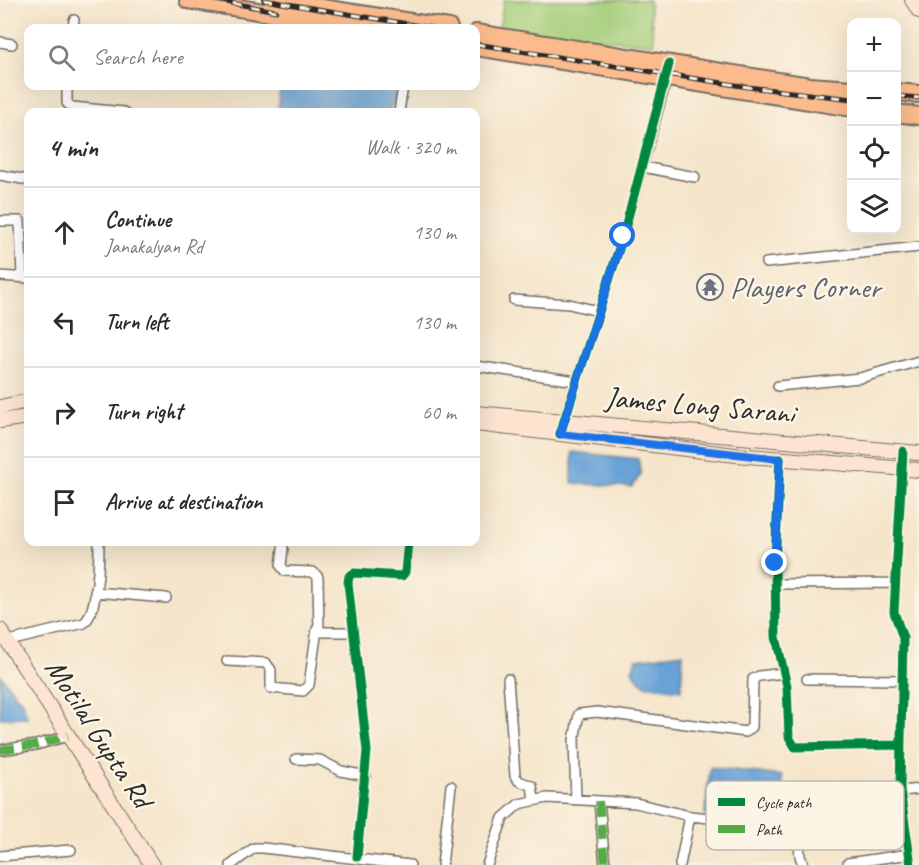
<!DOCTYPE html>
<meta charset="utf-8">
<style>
body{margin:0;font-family:Caveat,sans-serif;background:#f7f7f7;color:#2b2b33}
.controls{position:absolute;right:18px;top:18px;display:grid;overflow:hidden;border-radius:12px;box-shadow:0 6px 24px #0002}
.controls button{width:54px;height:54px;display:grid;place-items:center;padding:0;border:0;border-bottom:2px solid #e1e1e2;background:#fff;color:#2b2b33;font:30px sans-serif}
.stop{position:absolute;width:18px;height:18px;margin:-14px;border:4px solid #1a73e8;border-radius:50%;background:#fff}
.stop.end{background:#1a73e8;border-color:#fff;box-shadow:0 2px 6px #0008}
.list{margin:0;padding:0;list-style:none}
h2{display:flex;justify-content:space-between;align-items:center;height:78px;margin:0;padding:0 24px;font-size:26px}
h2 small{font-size:20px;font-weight:400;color:#7c7c81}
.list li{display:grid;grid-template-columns:39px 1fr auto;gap:18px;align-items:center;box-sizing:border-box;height:90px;padding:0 24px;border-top:2px solid #e1e1e2}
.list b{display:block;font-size:22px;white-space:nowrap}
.list p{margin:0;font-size:20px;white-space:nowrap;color:#7c7c81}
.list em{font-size:20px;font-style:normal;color:#7c7c81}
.icon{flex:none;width:33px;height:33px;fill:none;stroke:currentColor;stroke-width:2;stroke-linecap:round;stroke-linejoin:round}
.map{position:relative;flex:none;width:919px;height:865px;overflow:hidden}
.search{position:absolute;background:#fff;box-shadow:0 6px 24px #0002;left:24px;top:24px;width:456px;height:66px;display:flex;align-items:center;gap:15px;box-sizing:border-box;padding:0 21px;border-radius:12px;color:#7c7c81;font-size:22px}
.panel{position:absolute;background:#fff;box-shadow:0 6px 24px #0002;left:24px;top:108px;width:456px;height:438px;border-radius:12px}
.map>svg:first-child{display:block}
</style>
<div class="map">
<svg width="919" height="865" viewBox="0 0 919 865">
<rect width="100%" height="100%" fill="#fcf5e5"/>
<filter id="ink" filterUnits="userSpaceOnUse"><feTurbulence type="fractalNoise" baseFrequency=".0167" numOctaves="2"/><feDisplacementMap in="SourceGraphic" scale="12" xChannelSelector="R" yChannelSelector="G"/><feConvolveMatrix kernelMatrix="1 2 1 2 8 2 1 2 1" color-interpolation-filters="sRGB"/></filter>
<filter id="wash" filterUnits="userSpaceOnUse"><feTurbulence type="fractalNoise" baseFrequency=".008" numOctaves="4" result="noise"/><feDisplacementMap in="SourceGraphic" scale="24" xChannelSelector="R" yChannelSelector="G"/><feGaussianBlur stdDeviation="1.35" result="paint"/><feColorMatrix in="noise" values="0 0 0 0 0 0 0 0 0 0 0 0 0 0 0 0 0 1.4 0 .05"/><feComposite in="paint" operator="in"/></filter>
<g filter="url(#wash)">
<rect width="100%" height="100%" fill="#f5e5cb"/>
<!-- green -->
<path fill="#a4ce7a" stroke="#687c52" stroke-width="1.5" d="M504,0H649L654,44L499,29Z"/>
<!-- water -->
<path fill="#67a2d7" stroke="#496681" stroke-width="1.5" d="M280,86H400L398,95L388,112H278Z
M572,452L638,459L641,474L632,487L572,483Z
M683,653L681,690L644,685L632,671L636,659Z
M0,675L23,703L27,717L0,718Z
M710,767L782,776V798L762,800L757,817L705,815Z"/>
</g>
<g filter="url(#ink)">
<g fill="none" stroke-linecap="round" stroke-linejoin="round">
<defs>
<path id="street" d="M73,28L74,20
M0,42L12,44
M67,86V103L72,107L124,112
M399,112L403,86
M643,167L695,177
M0,175L28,180
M0,221H20L22,277
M766,263L919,247
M0,276L28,278
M514,300L569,304L598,311
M476,366L576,381
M778,386L860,378L919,361
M562,426L623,236L668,74
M903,451L894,612L903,638L900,790L911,865
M780,459L775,563L776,637L787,686L789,737L795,747L901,745
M283,548L281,566L285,571L313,572L318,577L319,632H354
M776,584L896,583
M95,592L166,598
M9,641L84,623C98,611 99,560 99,542
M227,661L266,663L271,670V688L303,691L309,685L317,629
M508,679L515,776L519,781L532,786L534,800
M807,679L902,680
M0,750L36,745L68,736
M296,759L320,760L341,771L366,776
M576,800L574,740L579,714L597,712L746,732L752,727L753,679L759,676L784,673
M599,801L605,865
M0,856L71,850
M357,857L367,751L348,583L349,576L354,573L402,576L405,572L408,542
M848,863L910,854
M231,865L254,848H263L410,865
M442,865L451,786
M487,865L503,818L519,804L547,798L636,803L690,816L797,827
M680,865L690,816
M803,865L800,856L796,809L802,803L919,789"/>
<path id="secondary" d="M912,0L919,11
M0,407L28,401
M476,413L919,453
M0,421L28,417
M476,424L736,455L919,470
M0,630L152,865"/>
<path id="highway" d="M188,0L365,28
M272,0L449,28
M476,33L810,86L852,89
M476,47L852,108
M896,92L919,94
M896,113L919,116"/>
</defs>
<!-- street casing -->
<use href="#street" stroke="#726c63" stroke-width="12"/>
<!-- secondary casing -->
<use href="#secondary" stroke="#726c63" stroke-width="16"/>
<!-- highway casing -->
<use href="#highway" stroke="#726c63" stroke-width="20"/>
<!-- street -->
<use href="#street" stroke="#fff" stroke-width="9"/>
<!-- secondary -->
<use href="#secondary" stroke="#fde4d1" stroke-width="14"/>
<!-- highway -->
<use href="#highway" stroke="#fbbb8d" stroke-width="16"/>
<defs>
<path id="rail" d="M215,0L276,11
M264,0L432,28
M476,44L748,87L852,99
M896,96L919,98"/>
</defs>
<!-- rail casing -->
<use href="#rail" stroke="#2b2b2b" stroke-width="5"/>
<!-- rail -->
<use href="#rail" stroke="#fcf5e5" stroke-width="3" stroke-dasharray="9" stroke-linecap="butt"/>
<!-- quiet -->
<path stroke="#54ab44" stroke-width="8" stroke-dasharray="15 8" stroke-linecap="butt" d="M0,750L36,745L68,736
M599,801L605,865"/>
<defs>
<path id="cycleway" d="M560,434L623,236L669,64
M903,451L894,612L903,638L900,790L911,865
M780,459L775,563L776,637L787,686L789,737L795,747L901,745
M357,857L367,751L348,583L349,576L354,573L402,576L405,572L408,542"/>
</defs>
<!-- cycleway casing -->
<use href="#cycleway" stroke="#fcf5e5" stroke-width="13"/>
<!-- cycleway -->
<use href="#cycleway" stroke="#00873e" stroke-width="9"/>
</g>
</g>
<g fill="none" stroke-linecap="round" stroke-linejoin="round" filter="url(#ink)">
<!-- route -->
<path stroke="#1a73e8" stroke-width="8" d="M623,236L560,434L780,459L775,563"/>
</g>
<!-- icons -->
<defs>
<symbol id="temple-ring" viewBox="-11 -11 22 22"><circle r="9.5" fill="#fcf5e5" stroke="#6b7280" stroke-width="1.5"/><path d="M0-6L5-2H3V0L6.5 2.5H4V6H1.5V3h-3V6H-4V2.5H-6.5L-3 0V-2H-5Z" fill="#6b7280"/></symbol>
</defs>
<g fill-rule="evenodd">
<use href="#temple-ring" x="695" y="272" width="30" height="30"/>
</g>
<g text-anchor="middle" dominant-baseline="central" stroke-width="5" stroke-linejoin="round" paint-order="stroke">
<!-- worship labels -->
<g font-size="30" fill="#5b616d" stroke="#fcf5e5" text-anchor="start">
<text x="730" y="287">Players Corner</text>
</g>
<!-- street labels -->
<g font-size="30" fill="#2b2b2b" stroke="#fcf5e5">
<text transform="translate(700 405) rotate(5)">James Long Sarani</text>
<text transform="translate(99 733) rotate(57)">Motilal Gupta Rd</text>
</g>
</g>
<!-- legend -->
<rect x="706" y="781" width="198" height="69" rx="9" fill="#fcf5e5" stroke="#bdb8ad" stroke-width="1.5"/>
<rect x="718" y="798" width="27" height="8" fill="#00873e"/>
<rect x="718" y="825" width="27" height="8" fill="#54ab44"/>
<g font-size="16" fill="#2b2b2b">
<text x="756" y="808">Cycle path</text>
<text x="756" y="835">Path</text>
</g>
</svg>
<div class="controls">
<button>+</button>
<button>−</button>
<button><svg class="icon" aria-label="locate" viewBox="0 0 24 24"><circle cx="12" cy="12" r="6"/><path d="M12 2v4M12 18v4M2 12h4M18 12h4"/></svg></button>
<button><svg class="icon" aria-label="layers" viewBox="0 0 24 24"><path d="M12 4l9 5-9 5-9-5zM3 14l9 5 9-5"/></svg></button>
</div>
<div class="stop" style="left:623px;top:236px"></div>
<div class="stop end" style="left:775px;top:563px"></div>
<div class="search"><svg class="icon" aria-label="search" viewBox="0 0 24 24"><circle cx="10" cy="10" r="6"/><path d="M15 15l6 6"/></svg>Search here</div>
<section class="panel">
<h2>4 min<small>Walk · 320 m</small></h2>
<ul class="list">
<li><svg class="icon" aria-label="ahead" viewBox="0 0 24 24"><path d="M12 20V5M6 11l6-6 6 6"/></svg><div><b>Continue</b><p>Janakalyan Rd</p></div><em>130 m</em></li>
<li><svg class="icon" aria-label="left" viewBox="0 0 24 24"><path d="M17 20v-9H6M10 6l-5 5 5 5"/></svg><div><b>Turn left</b></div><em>130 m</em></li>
<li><svg class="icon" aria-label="right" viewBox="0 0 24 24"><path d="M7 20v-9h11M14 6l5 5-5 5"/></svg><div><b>Turn right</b></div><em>60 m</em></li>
<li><svg class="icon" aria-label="arrive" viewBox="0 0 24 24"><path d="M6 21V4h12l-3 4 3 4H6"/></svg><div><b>Arrive at destination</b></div></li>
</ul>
</section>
</div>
